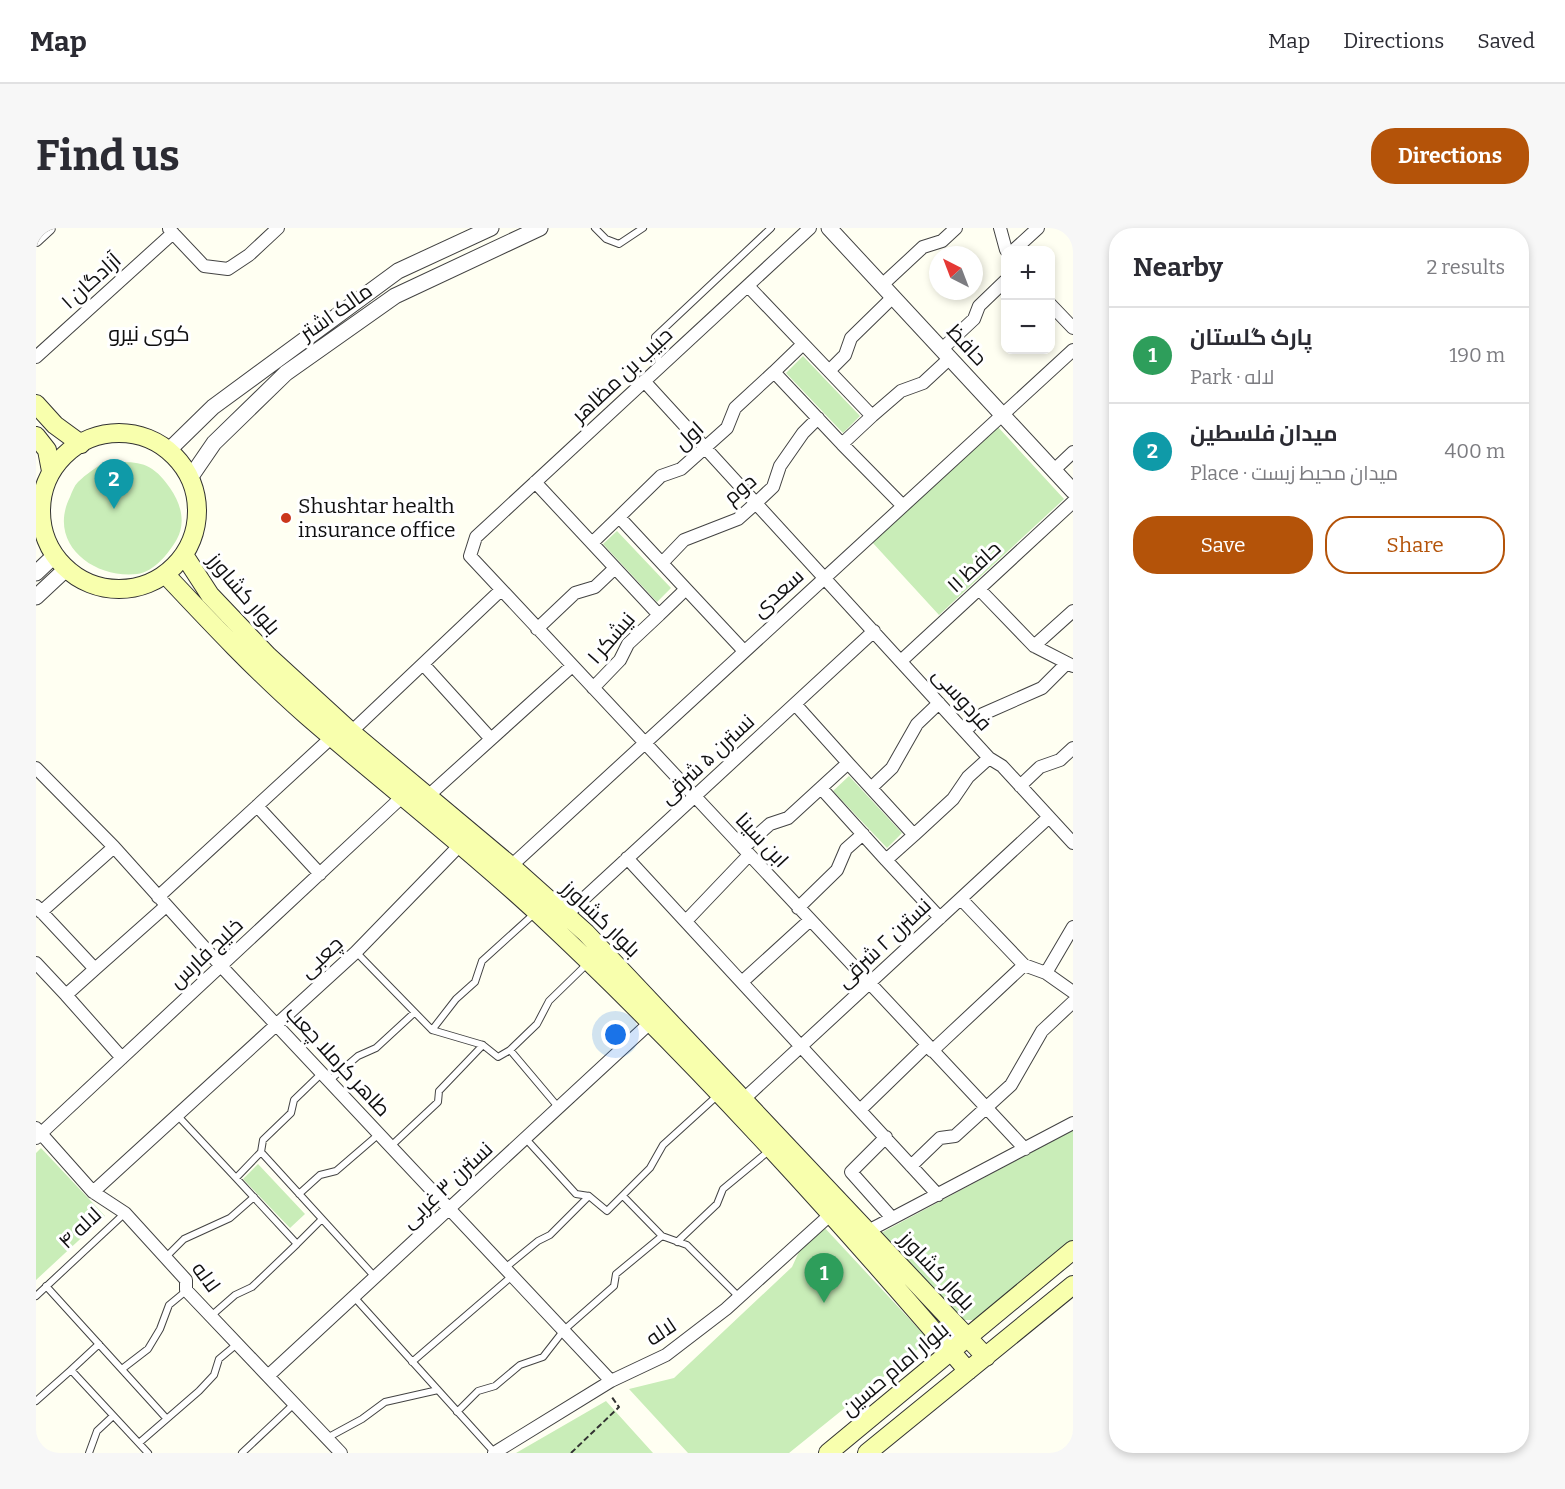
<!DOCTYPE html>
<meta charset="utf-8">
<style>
body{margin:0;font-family:Bitter,Cairo,serif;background:#f7f7f7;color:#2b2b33}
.controls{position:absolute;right:18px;top:18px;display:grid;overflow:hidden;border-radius:12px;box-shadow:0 3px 9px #0003}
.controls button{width:54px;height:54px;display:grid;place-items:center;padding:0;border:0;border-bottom:2px solid #e1e1e2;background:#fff;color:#2b2b33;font:30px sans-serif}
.compass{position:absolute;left:893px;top:18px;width:54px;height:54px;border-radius:50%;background:#fff;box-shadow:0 3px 9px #0003;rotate:318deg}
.you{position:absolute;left:580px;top:807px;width:21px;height:21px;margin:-15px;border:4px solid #fff;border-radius:50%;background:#1a73e8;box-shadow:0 0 0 9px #1a73e833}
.badge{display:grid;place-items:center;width:39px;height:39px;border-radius:50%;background:#b45309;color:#fff;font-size:20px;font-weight:700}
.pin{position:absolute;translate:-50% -50px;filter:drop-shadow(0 2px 3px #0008)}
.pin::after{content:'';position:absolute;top:32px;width:21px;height:18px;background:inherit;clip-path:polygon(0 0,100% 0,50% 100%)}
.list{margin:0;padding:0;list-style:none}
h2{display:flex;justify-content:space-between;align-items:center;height:78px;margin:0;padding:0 24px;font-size:26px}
h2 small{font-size:20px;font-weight:400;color:#7c7c81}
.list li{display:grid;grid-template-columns:39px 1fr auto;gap:18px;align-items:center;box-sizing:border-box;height:96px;padding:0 24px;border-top:2px solid #e1e1e2}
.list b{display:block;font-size:22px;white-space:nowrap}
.list p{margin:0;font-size:20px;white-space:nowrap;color:#7c7c81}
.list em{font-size:20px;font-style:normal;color:#7c7c81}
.actions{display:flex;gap:12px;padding:18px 24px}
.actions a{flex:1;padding:14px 0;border:2px solid #b45309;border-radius:24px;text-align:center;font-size:21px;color:#b45309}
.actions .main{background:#b45309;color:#fff}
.map{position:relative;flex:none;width:1037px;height:1225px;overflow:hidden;border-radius:24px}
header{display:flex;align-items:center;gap:36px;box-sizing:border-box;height:84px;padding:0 30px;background:#fff;border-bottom:2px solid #e1e1e2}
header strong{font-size:28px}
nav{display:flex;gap:33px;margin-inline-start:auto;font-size:21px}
.intro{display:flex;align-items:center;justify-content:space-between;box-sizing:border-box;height:144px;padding:0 36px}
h1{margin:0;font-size:42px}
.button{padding:15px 27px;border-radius:24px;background:#b45309;color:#fff;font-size:21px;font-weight:700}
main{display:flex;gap:36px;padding:0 36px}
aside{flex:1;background:#fff;border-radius:24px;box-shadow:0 3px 9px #0003}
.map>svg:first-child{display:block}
</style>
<header>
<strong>Map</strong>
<nav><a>Map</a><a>Directions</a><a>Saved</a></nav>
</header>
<div class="intro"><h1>Find us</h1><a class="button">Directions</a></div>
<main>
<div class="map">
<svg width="1037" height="1225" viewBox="0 0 1037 1225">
<rect width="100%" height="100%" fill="#fffff2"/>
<!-- green -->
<path fill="#c9edb8" d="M767,128L824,188L807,205L750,145Z
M962,199L1028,271L903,387L836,314Z
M68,234C101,234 114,231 134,260C145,276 150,294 141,311C133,325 118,344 101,346C57,351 11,315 34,269C36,264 38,258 42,254C50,246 60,240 68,234Z
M581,303L635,360L621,374L567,316Z
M813,548L866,605L851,620L797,563Z
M1037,902V1012L940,1092H927L845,1005Z
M5,920L69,988L0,1052V925Z
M222,936L269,986L254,1000L207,951Z
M787,998L893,1112L753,1225H652L593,1161L638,1150L756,1039L766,1017Z
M570,1173L617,1225H480Z"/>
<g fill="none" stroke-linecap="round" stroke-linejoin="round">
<defs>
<path id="service" d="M559,0L570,11L583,16L607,0
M623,138L619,109L735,0
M320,724L396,802L447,817L462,829L474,822L523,880
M396,802L420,771L439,754L446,733L499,685
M474,822L501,796L513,773L551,736
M294,852L322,828L340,820L378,785
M141,887L200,950L225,924L339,1049
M490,911L540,966L553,968L571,983L614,940L627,917L682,867
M355,918L402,874L403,863L447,817
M225,924L227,912L255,885L258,872L286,845
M200,950L261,1016L286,991
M263,966L284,947L300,943L343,906
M587,968L626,1008L651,1017L703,1069
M641,1014L681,976L687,961L734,922
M129,1030L148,1011L194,990L218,969
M469,1040L502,1013L514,1007L553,968
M10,1058L130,1190
M0,1068L89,985
M318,1069L458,1224
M175,1088L199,1067L216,1059L261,1016
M63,1116L35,1142L112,1225
M376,1134L476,1048
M86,1141L112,1121L124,1101L133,1077L150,1063
M0,1173L35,1142
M421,1184L442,1163L459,1158L484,1137L507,1129L528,1102L578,1058L580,1046L626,1008
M291,1210L326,1191L349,1174L402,1162
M103,1215L163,1163L178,1147L183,1131L201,1116
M53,1225L61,1203L77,1188
M206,1225L258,1176"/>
<path id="minor" d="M774,0L440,309L434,328L989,921
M964,0L970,22
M133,1L168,38L192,41L213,27L242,0
M0,12L13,0
M978,22L1002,0
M846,57L887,19L906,13L920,0
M712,58L836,188L806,216L738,144L767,116
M1014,76L1037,100
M906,121L938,91L943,78L969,53
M0,129L137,5
M793,143L809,127L815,110L857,69
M608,153L953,530L966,538L1037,615
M836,188L865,163L887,155L914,130
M806,216L867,278
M1018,242L1037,224
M499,254L623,387L650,361L583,289L556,315
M583,289L625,248L645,241L691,200L699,180L738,144
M626,335L648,312L702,291L720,275L737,259L744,238L767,205L782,190
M650,361L708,423
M943,361L998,418L1037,438
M501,401L539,365L559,359L579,340
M998,418L1037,383
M865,433L1037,274
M387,436L455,511
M557,460L584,432L592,416L623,387
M759,476L812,535
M929,503L947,486L1006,460L1031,435
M315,504L465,362
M0,540L78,619L185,738L575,1153
M984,558L1004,539L1024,532L1037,520
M835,560L856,540L881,496L903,475
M392,568L536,438
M221,578L284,646
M878,607L917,571L932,549L953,530
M707,620L734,596L752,590L812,535L878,607L850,632L785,560
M591,630L902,967
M850,632L904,690
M475,638L1037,122
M122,669L296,509
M925,671L988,737L1010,745L1037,764
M0,678L59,741L30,767L0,735
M762,680L801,642L810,621L827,606
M5,684L78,619
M530,687L838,403
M650,693L713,627
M59,741L130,678
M1010,745L1037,699
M706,754L773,693
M30,767L86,830
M896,823L988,737
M709,870L1013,589
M824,882L890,818
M0,900L57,964L89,985L150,1052V1062L305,1225
M850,909L815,944L856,990
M0,910L367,568
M875,938L904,910L919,908L975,857L1006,803L1037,774
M57,964L320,724L423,618
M832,1003L1037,895
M232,1148L615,794
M458,1225L575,1153L630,1127L690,1081L794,987"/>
<path id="tertiary" d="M793,0L1037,263
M133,222L177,179L362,43L455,0
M154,250L178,215L250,145L359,68L504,0
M0,345L18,328
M0,369L30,341"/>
<path id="secondary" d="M0,176L19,197L45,216
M5 283a78 78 0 1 1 156 0a78 78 0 1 1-156 0Z
M0,208L11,222L15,243
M148,327L174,367L232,428L315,504L475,638L550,705L950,1129
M129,346C175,395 220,443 270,487C347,554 429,617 504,687C656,829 797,985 932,1143
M792,1225L1037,1022
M831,1225L1037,1057"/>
</defs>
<!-- service casing -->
<use href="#service" stroke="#434343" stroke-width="8"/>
<!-- minor casing -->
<use href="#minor" stroke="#434343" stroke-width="14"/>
<!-- tertiary casing -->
<use href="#tertiary" stroke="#434343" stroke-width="17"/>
<!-- secondary casing -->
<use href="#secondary" stroke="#323232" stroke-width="20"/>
<!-- path -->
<path stroke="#323232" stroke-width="2" stroke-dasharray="6 3" stroke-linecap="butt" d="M535,1225L583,1179L575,1168"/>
<!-- service -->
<use href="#service" stroke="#fff" stroke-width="6"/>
<!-- minor -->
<use href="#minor" stroke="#fff" stroke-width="12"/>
<!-- tertiary -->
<use href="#tertiary" stroke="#fff" stroke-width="15"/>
<!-- secondary -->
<use href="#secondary" stroke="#f8ffad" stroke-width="18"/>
</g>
<!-- markers -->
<circle fill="#cb371c" stroke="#fff" stroke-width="2" cx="250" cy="290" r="6"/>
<g text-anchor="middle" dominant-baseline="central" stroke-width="6" stroke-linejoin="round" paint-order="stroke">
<!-- street labels -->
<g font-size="21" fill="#101010" stroke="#fff">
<text transform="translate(55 53) rotate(-42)">آزادگان ۱</text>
<text transform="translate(300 84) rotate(-35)">مالک اشتر</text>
<text transform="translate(931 117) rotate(47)">حافظ</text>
<text transform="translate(586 147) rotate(-43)">حبیب بن مظاهر</text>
<text transform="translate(653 208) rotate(-42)">اول</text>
<text transform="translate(704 261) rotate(-40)">دوم</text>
<text transform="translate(938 339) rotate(-43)">حافظ ۱۱</text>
<text transform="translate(742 365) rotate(-42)">سعدی</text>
<text transform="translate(208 366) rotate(50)">بلوار کشاورز</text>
<text transform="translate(575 410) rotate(-49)">نیشکر ۱</text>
<text transform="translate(926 471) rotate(48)">فردوسی</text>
<text transform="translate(671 531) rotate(-43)">نسترن ۵ شرقی</text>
<text transform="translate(726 612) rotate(47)">ابن سینا</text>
<text transform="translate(565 691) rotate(44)">بلوار کشاورز</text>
<text transform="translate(848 715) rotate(-43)">نسترن ۲ شرقی</text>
<text transform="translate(170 725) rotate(-43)">خلیج فارس</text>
<text transform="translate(285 729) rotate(-43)">چعبی</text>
<text transform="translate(302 833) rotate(47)">طاهر کرملا چعب</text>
<text transform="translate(411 957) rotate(-43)">نسترن ۳ غربی</text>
<text transform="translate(44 1000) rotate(-43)">لاله ۴</text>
<text transform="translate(901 1043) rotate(47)">بلوار کشاورز</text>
<text transform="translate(170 1049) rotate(54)">لاله</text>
<text transform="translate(625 1104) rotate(-34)">لاله</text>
<text transform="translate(859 1141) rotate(-40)">بلوار امام حسین</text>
</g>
<!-- poi labels -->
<g font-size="21" fill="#101010" stroke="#fff" text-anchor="start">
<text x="262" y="278">Shushtar health<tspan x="262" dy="24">insurance office</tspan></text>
</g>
<!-- neighbourhood labels -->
<g font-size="22" fill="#101010" stroke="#fff">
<text x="113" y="105">کوی نیرو</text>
</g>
</g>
</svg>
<div class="controls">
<button>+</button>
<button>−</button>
</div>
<svg class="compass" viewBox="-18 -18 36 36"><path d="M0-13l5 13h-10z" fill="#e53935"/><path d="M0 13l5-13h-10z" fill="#7c7c81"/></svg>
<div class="you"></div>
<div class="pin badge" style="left:788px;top:1075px;background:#2e9e5b">1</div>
<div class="pin badge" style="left:78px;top:281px;background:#0f9aa8">2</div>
</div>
<aside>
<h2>Nearby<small>2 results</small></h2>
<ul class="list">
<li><span class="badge" style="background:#2e9e5b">1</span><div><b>پارک گلستان</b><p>Park · لاله</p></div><em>190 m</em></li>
<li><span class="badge" style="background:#0f9aa8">2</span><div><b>میدان فلسطین</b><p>Place · میدان محیط زیست</p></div><em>400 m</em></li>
</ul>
<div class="actions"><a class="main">Save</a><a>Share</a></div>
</aside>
</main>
